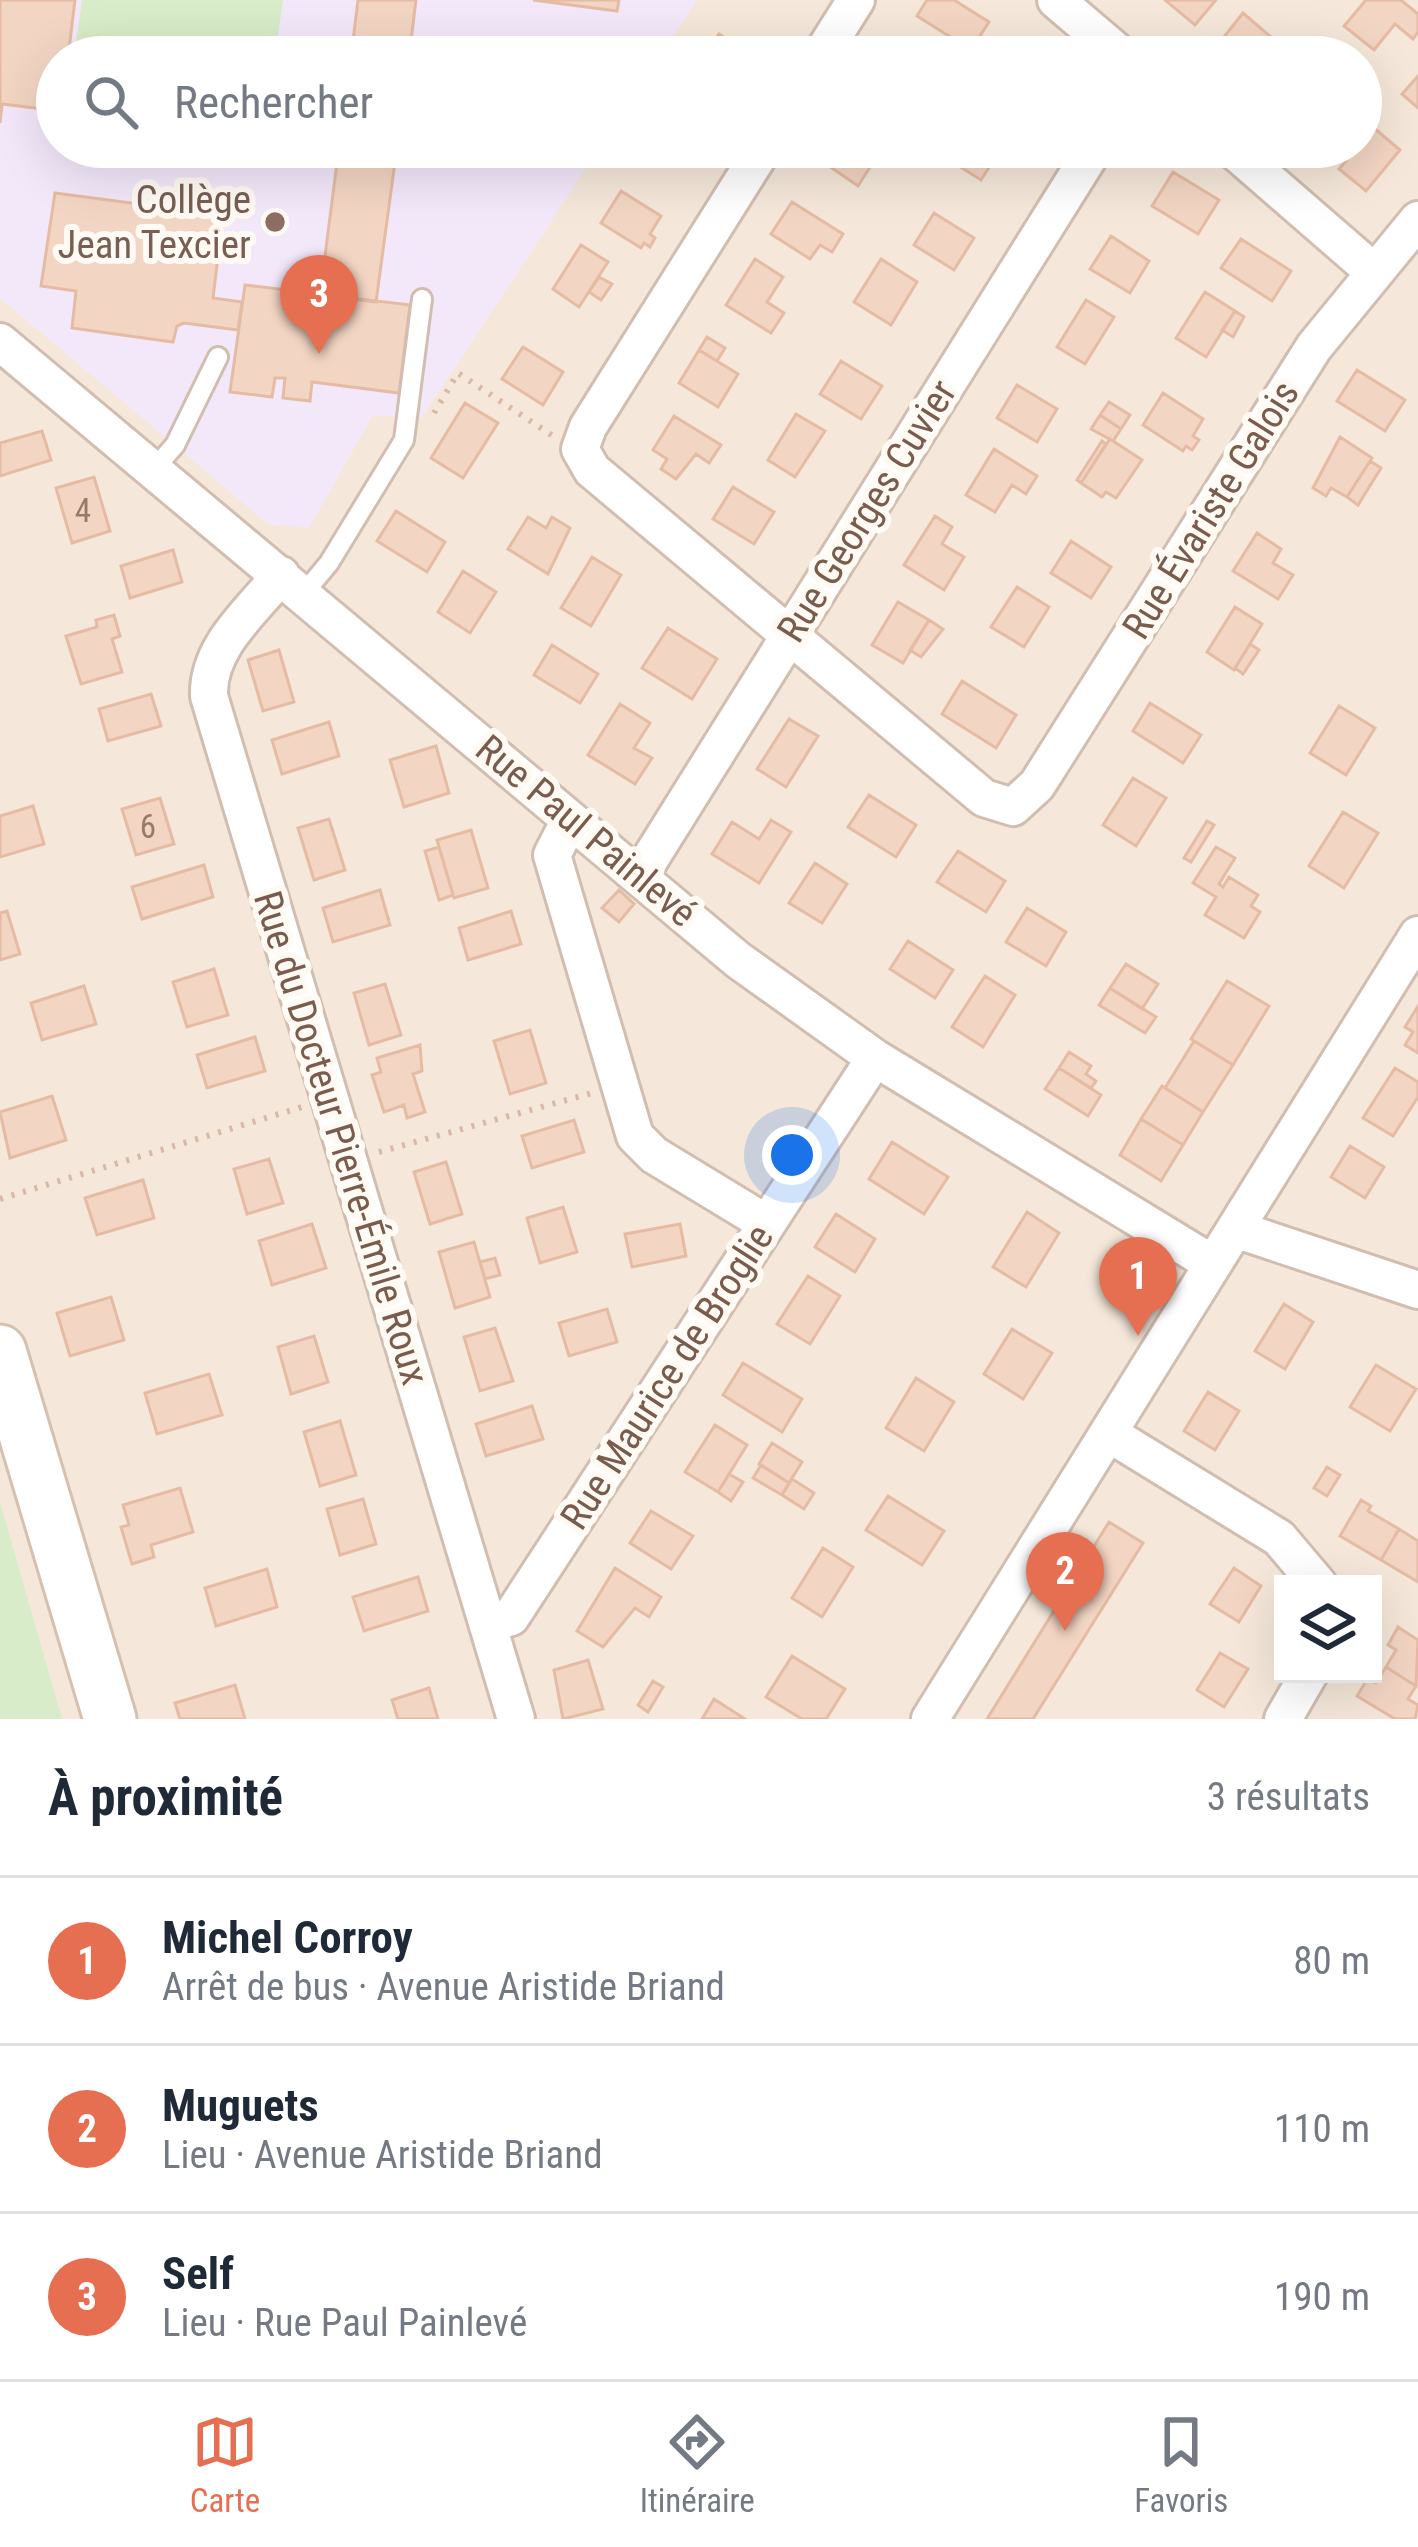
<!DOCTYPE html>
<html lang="fr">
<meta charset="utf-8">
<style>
body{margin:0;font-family:"Roboto Condensed",sans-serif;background:#f6f6f7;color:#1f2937}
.controls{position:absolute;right:36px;bottom:36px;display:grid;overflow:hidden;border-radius:0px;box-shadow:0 12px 48px #0002}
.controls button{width:108px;height:108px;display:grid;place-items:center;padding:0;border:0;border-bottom:3px solid #e0e1e3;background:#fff;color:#1f2937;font:60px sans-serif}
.you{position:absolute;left:792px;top:1155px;width:42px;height:42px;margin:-30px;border:9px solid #fff;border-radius:50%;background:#1a73e8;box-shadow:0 0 0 18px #1a73e833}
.badge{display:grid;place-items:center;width:78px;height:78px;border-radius:50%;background:#e76f51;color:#fff;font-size:39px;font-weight:700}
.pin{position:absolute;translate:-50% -99px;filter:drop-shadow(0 3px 6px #0008)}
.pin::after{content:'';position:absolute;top:63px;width:42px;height:36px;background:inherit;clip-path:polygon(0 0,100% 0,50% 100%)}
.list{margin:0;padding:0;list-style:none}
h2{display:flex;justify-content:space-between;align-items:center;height:156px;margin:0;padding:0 48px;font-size:51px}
h2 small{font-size:39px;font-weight:400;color:#747a83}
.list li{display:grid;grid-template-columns:78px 1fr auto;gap:36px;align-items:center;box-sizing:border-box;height:168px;padding:0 48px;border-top:3px solid #e0e1e3}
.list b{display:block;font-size:45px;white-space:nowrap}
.list p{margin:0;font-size:39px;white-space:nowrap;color:#747a83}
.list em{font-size:39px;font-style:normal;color:#747a83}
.icon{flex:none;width:66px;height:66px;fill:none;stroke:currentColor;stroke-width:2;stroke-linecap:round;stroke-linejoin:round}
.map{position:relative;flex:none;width:1418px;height:1719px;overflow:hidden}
.search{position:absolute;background:#fff;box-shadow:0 12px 48px #0002;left:36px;right:36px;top:36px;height:132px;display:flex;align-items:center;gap:30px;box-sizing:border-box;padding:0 42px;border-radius:66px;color:#747a83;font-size:45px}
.sheet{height:660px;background:#fff}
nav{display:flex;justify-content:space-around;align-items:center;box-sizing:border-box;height:168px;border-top:3px solid #e0e1e3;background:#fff;font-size:33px;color:#747a83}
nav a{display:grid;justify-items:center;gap:6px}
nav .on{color:#e76f51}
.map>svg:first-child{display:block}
</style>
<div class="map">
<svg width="1418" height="1719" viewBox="0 0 1418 1719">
<rect width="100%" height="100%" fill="#fdf6ec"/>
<!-- residential -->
<path fill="#f5e8da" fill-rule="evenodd" d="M0,0H1418V1719H0ZM57,57H1361V147H57ZM1283,1584H1373V1674H1283Z"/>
<!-- education -->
<path fill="#f3e8fa" d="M0,0H697L660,57H57V147H600L421,419L373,415L309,528L268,524L0,298Z"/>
<!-- green -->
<path fill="#d8ecc9" d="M82,0H283L275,57H74Z
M0,1502L62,1719H0Z"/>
<!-- building -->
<path fill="#f3d5c3" stroke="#e6bba3" stroke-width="3" d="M0,0H75L68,57H57V103L43,109L2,104L0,123Z
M358,0H416L409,57H351Z
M533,0H619L617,11Z
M927,0H954L989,22L971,50L917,16Z
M1165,0H1216L1195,25Z
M1366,0H1401L1418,14V32L1413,39L1395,24L1374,50L1344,26Z
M1243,13L1271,37L1255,57H1208Z
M719,34L755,57H704Z
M1418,76V108L1402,94Z
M1374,128L1400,150L1366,191L1339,169Z
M339,147H397L376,302L320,295Z
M841,147H883L858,186L829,166Z
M960,147H1002L981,180L951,161Z
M1173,172L1219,200L1198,234L1152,206Z
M621,191L661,216L650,234L655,238L650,247L644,243L641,248L601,223Z
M55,193L223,215L213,298L242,302L238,330L184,323L177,326L173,342L72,328L76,291L41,286Z
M792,202L843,234L832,252L820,245L810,259L771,234Z
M934,213L974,238L954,270L914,245Z
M1111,236L1149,261L1130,293L1090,269Z
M1241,239L1291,271L1272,301L1221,268Z
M581,245L608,262L579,307L553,289Z
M755,259L783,277L767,302L784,313L771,333L726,305Z
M881,259L917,282L891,325L854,302Z
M599,277L612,284L601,300L589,292Z
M245,285L410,305L399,393L312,382L310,401L283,398L285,378H275L272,397L230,392Z
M1205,292L1235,311L1206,357L1176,338Z
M1086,300L1114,317L1085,364L1057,347Z
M1235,311L1244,317L1233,337L1222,330Z
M707,337L725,348L717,361L699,350Z
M523,347L563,372L543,405L502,379Z
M699,350L738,374L718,407L679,383Z
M841,361L882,386L861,419L820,394Z
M1357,370L1405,400L1385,431L1337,401Z
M1017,385L1057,409L1037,442L997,418Z
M1163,393L1203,419L1193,436L1199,440L1192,450L1186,446L1183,451L1143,425Z
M1109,402L1130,415L1121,429L1100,415Z
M465,403L498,423L463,478L431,458Z
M796,414L825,431L795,477L768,460Z
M1100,415L1121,429L1113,441L1091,429Z
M674,416L721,445L709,463L696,454L676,479L661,469L667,459L653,450Z
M42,431L51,460L0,476V443Z
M1340,437L1372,458L1347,497L1331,488L1326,496L1313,488Z
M1110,439L1142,460L1116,498L1106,492L1102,497L1081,483Z
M1102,441L1106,444L1081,483L1077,480Z
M994,449L1037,476L1026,494L1012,485L995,512L966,495Z
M1370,461L1381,468L1358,505L1347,497Z
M94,477L110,531L72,543L56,488Z
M733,487L774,512L754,544L713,519Z
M396,511L445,542L427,572L377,541Z
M935,516L952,527L942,544L964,557L944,590L904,565Z
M528,517L546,528L552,517L570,528L548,574L508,549Z
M1257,533L1281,549L1273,563L1293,575L1278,599L1233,571Z
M1071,541L1111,567L1091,598L1051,573Z
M173,550L182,582L130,598L121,566Z
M592,557L621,575L591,626L561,608Z
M463,571L496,592L470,633L438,612Z
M1017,587L1049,607L1024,647L991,627Z
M898,602L929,620L903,663L872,645Z
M1235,607L1262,624L1234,670L1207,652Z
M114,615L120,636L112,639L122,672L81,684L66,636L97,627L96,620Z
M929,620L943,629L921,657L910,650Z
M668,628L717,659L692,699L642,668Z
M1250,644L1259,650L1243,674L1235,668Z
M552,645L598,674L580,703L534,675Z
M279,650L294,702L263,711L248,660Z
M962,681L1016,715L996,748L942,714Z
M151,694L161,726L108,741L99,709Z
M1150,703L1201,735L1183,763L1133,731Z
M620,704L650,723L634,748L652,758L635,784L588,755Z
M1339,706L1375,728L1346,775L1310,753Z
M789,719L818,736L786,787L757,769Z
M329,722L339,756L282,774L272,740Z
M436,746L449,793L404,807L390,760Z
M1133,778L1166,798L1136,846L1103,825Z
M869,795L916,825L896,857L848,827Z
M160,798L174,844L136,855L122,809Z
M33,806L44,844L0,857V816Z
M1343,812L1378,833L1344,888L1309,866Z
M329,819L345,870L314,880L298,828Z
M771,820L791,832L759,883L712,854L732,822L759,839Z
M1207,821L1214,825L1191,862L1184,858Z
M471,830L488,888L454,898L437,840Z
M439,847L453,895L439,900L425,851Z
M1216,847L1235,858L1219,884L1223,887L1229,877L1258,895L1251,906L1260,912L1244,938L1205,915L1216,897L1193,883Z
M958,851L1005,881L986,912L937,882Z
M815,863L847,884L822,923L789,903Z
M204,865L213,897L142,919L132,887Z
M380,890L390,925L333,942L323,908Z
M619,890L634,904L619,922L602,908Z
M1027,908L1066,932L1046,966L1006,942Z
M7,911L20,954L0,960V913Z
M511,911L521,944L468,960L459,928Z
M908,941L953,970L935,998L890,969Z
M1126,964L1158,984L1142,1009L1110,988Z
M214,969L228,1015L187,1027L173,982Z
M985,976L1015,995L983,1047L952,1027Z
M1227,981L1269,1006L1233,1065L1191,1039Z
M385,984L401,1035L369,1045L354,993Z
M84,986L96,1024L42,1040L31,1003Z
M1110,988L1156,1017L1145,1033L1099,1005Z
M1418,1006V1053L1405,1045L1413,1032L1405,1027Z
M530,1030L546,1083L510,1094L494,1041Z
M255,1037L265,1071L207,1088L197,1055Z
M1194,1041L1233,1065L1203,1112L1165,1088Z
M420,1045L422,1071L413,1074L425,1112L407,1118L404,1105L384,1112L372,1075L381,1072L377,1058Z
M1069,1052L1091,1066L1086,1074L1096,1081L1091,1088L1059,1068Z
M1059,1068L1101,1095L1088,1116L1045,1089Z
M1395,1068L1418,1082V1097L1393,1136L1363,1118Z
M1162,1086L1203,1112L1183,1145L1141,1119Z
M52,1096L66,1140L10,1158L0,1112Z
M1141,1119L1183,1145L1161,1181L1120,1155Z
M574,1120L584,1152L532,1168L522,1136Z
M892,1142L948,1177L924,1214L869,1179Z
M1350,1146L1384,1167L1365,1198L1331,1177Z
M269,1159L283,1203L247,1214L234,1169Z
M446,1162L462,1214L430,1224L414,1172Z
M143,1180L154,1218L97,1235L85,1198Z
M563,1207L577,1252L540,1263L527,1218Z
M1027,1212L1059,1233L1026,1287L993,1267Z
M836,1214L875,1239L855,1272L815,1247Z
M312,1224L326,1268L272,1285L259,1241Z
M680,1224L686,1256L632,1267L625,1234Z
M474,1242L490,1297L455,1308L439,1252Z
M495,1258L500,1275L485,1279L480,1262Z
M808,1276L840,1296L810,1344L777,1324Z
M111,1297L124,1340L70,1356L57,1313Z
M1284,1304L1313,1322L1285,1369L1255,1351Z
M607,1309L617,1342L569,1356L559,1323Z
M495,1328L513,1381L480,1391L464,1337Z
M1012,1329L1052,1353L1023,1399L984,1374Z
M314,1336L328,1382L291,1394L278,1347Z
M743,1363L802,1399L782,1432L723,1395Z
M1376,1365L1416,1389L1390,1431L1350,1407Z
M209,1374L222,1415L157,1434L145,1393Z
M916,1378L954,1402L924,1451L886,1428Z
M1208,1392L1239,1411L1215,1450L1184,1431Z
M532,1406L543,1439L486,1456L476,1424Z
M340,1421L356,1475L320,1486L304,1432Z
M715,1425L747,1445L718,1492L685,1472Z
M772,1443L802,1462L789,1483L759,1464Z
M761,1465L789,1483L782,1495L753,1478Z
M1327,1467L1340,1475L1327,1496L1314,1488Z
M729,1474L743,1482L731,1501L718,1492Z
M792,1479L814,1493L804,1509L782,1495Z
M180,1488L193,1532L151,1545L154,1557L132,1564L121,1527L129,1525L123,1505Z
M888,1496L944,1531L922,1565L866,1530Z
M363,1499L376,1544L340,1555L327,1509Z
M1361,1500L1371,1506L1368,1511L1399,1529L1381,1560L1340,1536Z
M651,1511L693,1536L671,1569L630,1543Z
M1109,1522L1143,1543L1033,1719H987Z
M1399,1529L1418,1541V1582L1381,1560Z
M823,1548L853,1567L822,1617L792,1598Z
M615,1568L661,1597L649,1617L635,1608L603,1647L577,1631Z
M1234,1568L1261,1586L1239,1622L1210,1604Z
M267,1569L277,1607L216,1626L205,1588Z
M418,1577L428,1611L364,1631L353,1597Z
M1398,1627L1418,1640L1416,1686L1386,1667L1396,1650L1388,1645Z
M1220,1653L1248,1669L1224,1707L1197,1690Z
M792,1656L845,1689L826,1719H802L766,1697Z
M588,1660L603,1709L563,1719L554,1670Z
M1386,1667L1416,1686L1408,1699L1418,1705L1415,1719H1395L1357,1696L1368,1678L1376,1683Z
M653,1681L663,1687L648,1712L638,1705Z
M235,1685L245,1719H180L175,1703Z
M429,1688L438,1719H398L392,1700Z
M714,1699L745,1719H702Z"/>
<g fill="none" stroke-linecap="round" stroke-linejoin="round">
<defs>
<path id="lane" d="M154,469L175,445L218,357
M304,593L329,563L404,440L422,299"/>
<path id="street" d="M1056,0L1123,57
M820,57L856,0
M764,147L588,427L580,449L592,470L984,798L1013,807L1037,785L1314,347L1418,220
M1230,147L1374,272
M0,342L738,960L875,1058L1213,1264
M281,575C252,611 207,647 209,696L516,1719
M570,820L552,855L635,1136L654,1155L766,1223
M640,875L1095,147
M1235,1229L1418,1290
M1108,1433L1279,1538L1318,1584
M489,1624L511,1617L875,1058
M930,1719L1418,935
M1283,1719L1309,1674"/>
<path id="secondary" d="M0,1351L110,1719"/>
</defs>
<!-- lane casing -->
<use href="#lane" stroke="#d1beb0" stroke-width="24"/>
<!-- street casing -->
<use href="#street" stroke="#d1beb0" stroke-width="42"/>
<!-- secondary casing -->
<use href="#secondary" stroke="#d6c0b0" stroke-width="57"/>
<!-- path -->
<path stroke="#d9b8a5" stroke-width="6" stroke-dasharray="3 9" stroke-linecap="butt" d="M434,413L458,373L553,436
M379,1152L592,1093
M0,1199L302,1107"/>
<!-- lane -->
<use href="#lane" stroke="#fff" stroke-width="18"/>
<!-- street -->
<use href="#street" stroke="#fff" stroke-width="36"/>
<!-- secondary -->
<use href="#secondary" stroke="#fff" stroke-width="51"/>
</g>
<!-- markers -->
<circle fill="#8d6e63" stroke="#fffaf3" stroke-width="4.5" cx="275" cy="222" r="12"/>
<g text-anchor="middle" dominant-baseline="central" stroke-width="12" stroke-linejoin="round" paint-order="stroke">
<!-- number labels -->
<g font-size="33" fill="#987a6a">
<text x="83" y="510">4</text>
<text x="148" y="826">6</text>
</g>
<!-- education labels -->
<g font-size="39" fill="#785e54" stroke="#fffaf3" text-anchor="end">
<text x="251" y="200">Collège<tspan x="251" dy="45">Jean Texcier</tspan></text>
</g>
<!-- street labels -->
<g font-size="39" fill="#7a5c4d" stroke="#fffaf3">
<text transform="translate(1211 510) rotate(-58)">Rue Évariste Galois</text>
<text transform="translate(867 511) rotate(-58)">Rue Georges Cuvier</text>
<text transform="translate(586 831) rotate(40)">Rue Paul Painlevé</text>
<text transform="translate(341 1138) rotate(73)">Rue du Docteur Pierre-Émile Roux</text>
<text transform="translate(667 1377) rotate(-57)">Rue Maurice de Broglie</text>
</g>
</g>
</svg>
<div class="controls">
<button><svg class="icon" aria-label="layers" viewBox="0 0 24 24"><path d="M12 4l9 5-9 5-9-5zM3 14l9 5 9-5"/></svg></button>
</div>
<div class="you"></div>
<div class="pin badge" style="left:1138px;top:1336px">1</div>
<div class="pin badge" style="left:1065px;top:1631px">2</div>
<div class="pin badge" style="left:319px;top:354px">3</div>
<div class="search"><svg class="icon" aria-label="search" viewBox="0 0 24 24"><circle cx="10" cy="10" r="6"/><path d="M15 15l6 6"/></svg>Rechercher</div>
</div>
<section class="sheet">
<h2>À proximité<small>3 résultats</small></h2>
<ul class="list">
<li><span class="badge">1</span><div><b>Michel Corroy</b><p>Arrêt de bus · Avenue Aristide Briand</p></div><em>80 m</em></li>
<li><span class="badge">2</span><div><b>Muguets</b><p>Lieu · Avenue Aristide Briand</p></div><em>110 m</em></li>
<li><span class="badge">3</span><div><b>Self</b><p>Lieu · Rue Paul Painlevé</p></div><em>190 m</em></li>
</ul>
</section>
<nav>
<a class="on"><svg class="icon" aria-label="map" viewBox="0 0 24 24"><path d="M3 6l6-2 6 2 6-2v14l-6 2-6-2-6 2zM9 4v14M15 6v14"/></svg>Carte</a>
<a><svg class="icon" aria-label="directions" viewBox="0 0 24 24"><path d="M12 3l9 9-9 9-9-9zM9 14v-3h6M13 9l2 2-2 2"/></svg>Itinéraire</a>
<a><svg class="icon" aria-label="saved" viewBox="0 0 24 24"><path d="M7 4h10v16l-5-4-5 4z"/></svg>Favoris</a>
</nav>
